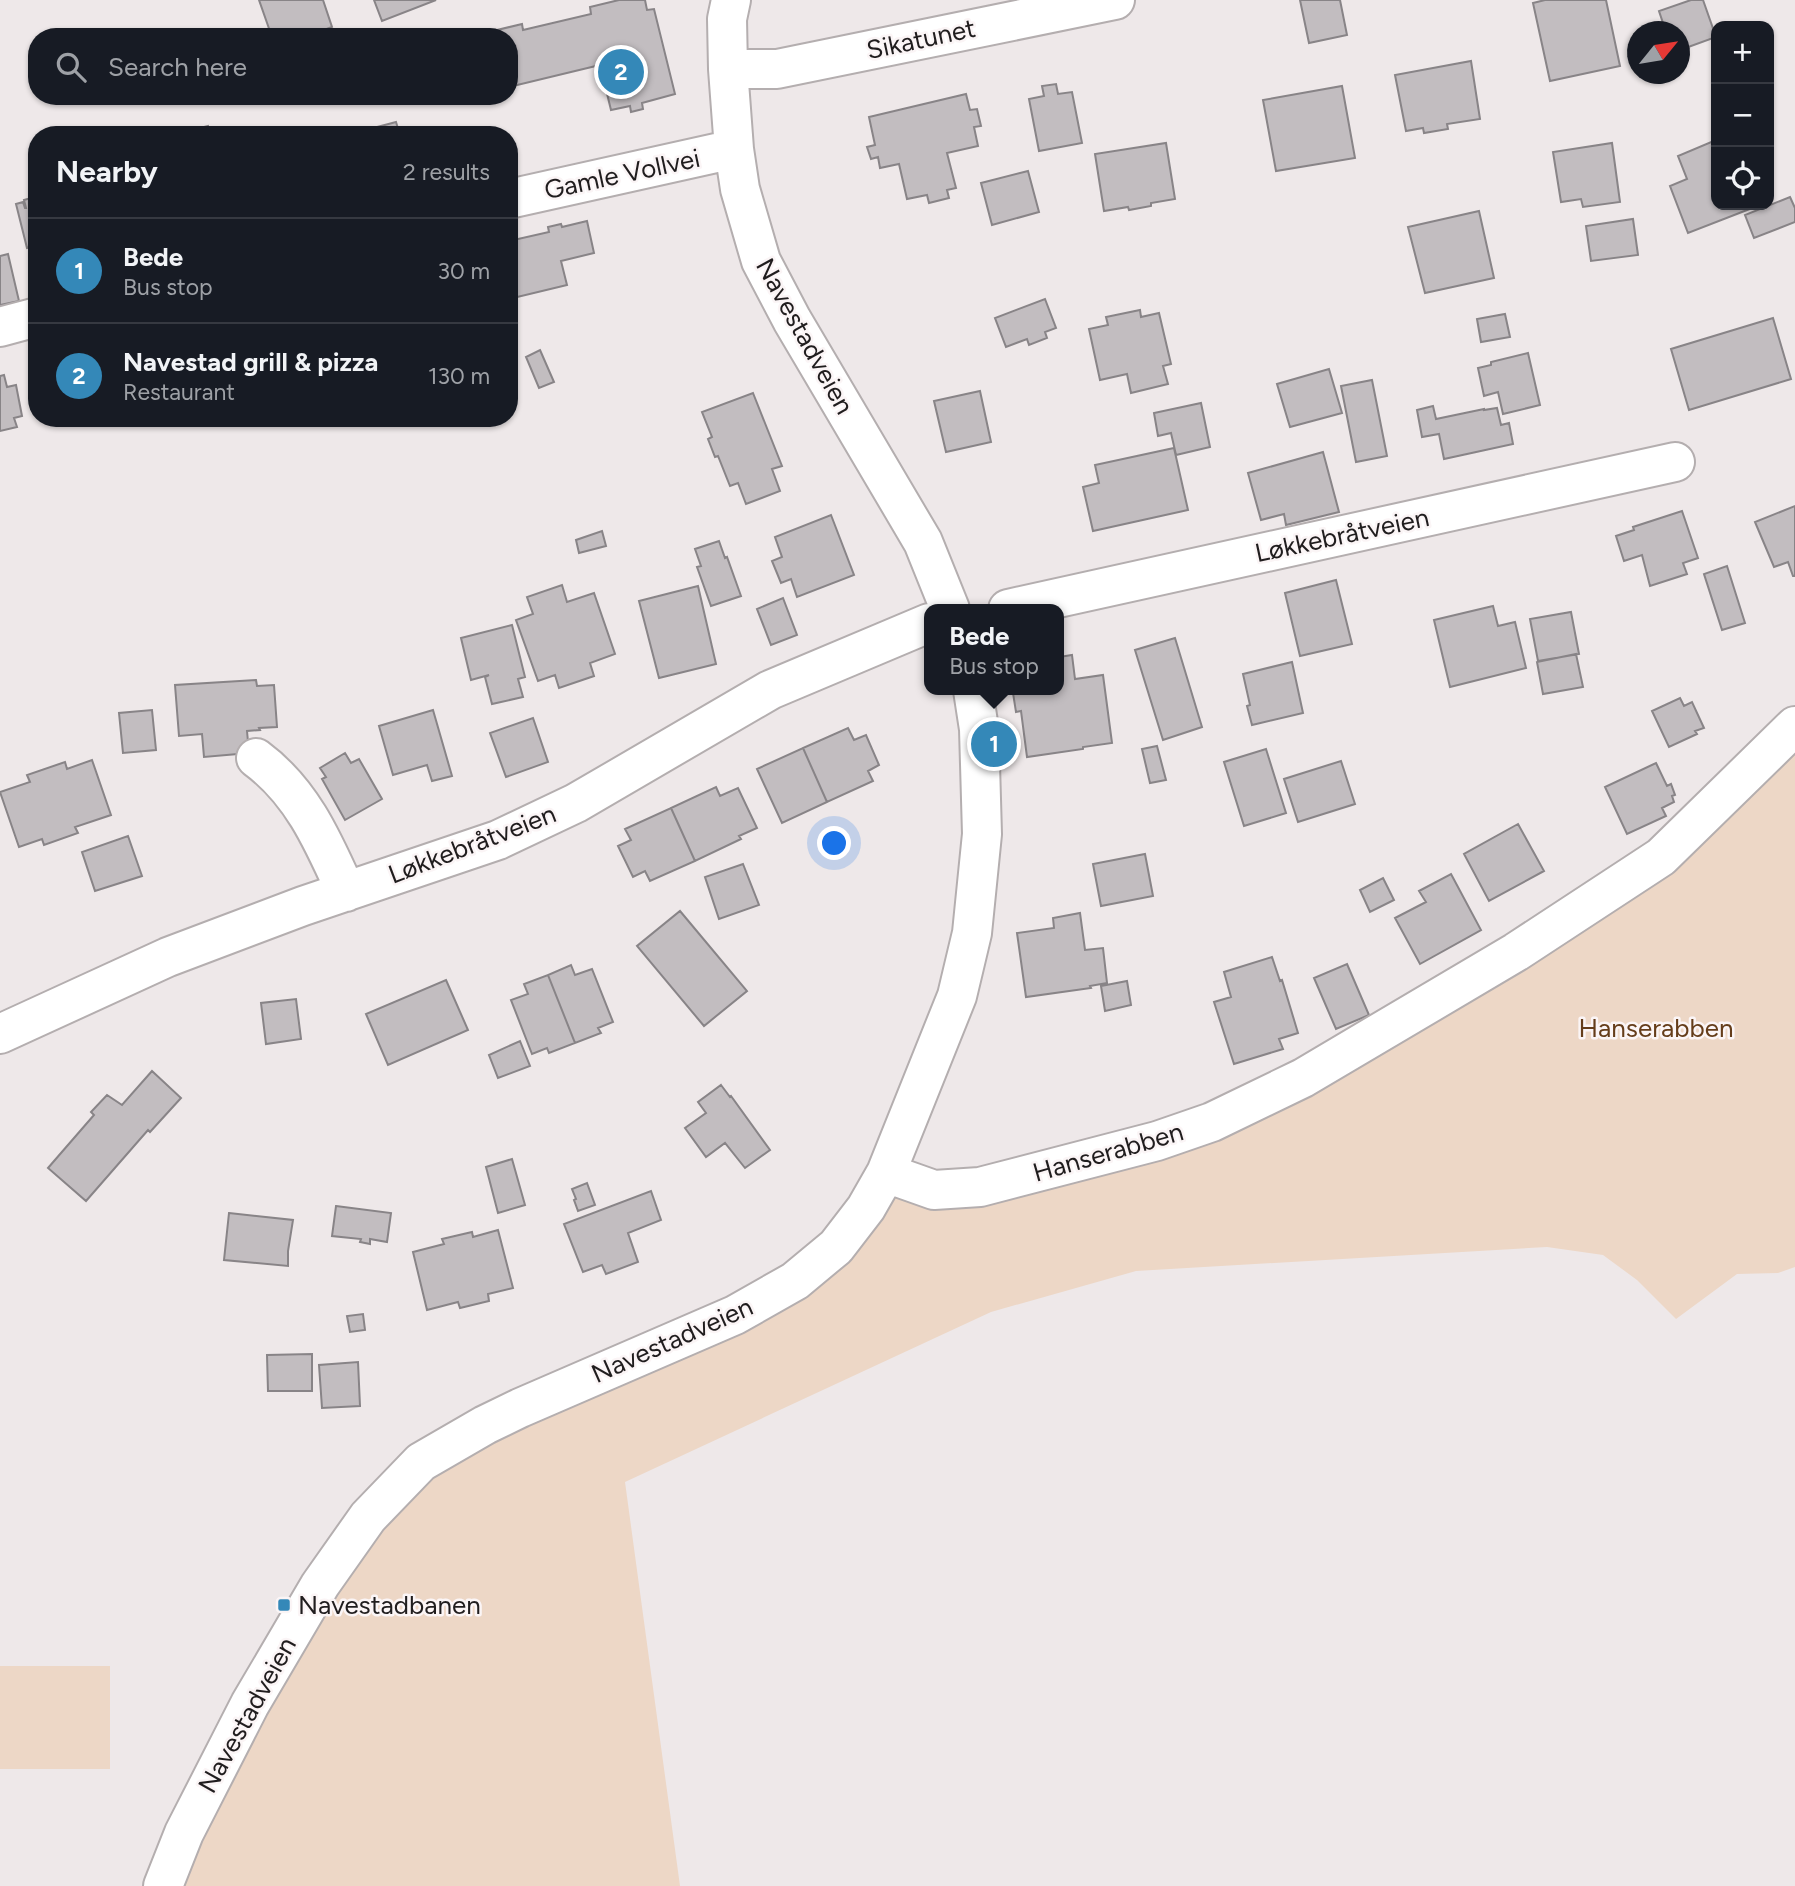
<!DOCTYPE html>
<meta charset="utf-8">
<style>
body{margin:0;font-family:Figtree,sans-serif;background:#20242c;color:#f1f3f6}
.controls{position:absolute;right:21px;top:21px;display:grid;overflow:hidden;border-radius:14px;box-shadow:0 2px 5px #0004}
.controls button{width:63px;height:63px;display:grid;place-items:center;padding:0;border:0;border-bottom:2px solid #363941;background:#171b24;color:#f1f3f6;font:35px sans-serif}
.compass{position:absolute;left:1627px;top:21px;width:63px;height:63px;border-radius:50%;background:#171b24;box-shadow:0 2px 5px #0004;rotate:60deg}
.you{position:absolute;left:835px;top:844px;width:24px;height:24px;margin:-18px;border:5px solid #fff;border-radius:50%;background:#1a73e8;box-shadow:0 0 0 10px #1a73e833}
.badge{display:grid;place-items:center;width:46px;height:46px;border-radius:50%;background:#3488b8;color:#fff;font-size:23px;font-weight:700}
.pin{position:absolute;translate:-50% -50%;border:4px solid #fff;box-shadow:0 2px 7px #0006}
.popup{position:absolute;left:924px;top:604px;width:140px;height:91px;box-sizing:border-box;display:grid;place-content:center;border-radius:14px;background:#171b24;filter:drop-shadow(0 2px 5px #0005);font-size:23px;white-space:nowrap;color:#9ea1a6}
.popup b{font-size:26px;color:#f1f3f6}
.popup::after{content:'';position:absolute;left:50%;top:100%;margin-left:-14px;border:14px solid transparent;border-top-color:#171b24}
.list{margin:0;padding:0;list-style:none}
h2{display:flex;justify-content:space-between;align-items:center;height:91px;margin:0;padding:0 28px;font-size:30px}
h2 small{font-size:23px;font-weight:400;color:#9ea1a6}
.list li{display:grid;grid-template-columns:46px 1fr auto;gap:21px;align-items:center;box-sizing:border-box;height:105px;padding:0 28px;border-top:2px solid #363941}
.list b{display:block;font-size:26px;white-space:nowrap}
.list p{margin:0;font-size:23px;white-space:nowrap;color:#9ea1a6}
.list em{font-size:23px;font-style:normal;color:#9ea1a6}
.icon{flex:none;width:38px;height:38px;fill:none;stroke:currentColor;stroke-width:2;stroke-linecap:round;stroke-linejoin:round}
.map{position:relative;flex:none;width:1795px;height:1886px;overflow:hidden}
.search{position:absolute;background:#171b24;box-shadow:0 2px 5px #0004;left:28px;top:28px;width:490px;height:77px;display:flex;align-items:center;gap:18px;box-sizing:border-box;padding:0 24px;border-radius:28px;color:#9ea1a6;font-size:26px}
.panel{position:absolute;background:#171b24;box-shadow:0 2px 5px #0004;left:28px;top:126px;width:490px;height:301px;border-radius:28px}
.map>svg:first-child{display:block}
</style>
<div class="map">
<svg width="1795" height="1886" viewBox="0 0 1795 1886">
<rect width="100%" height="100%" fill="#eee8e9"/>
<!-- green -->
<path fill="#edd7c6" d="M1795,726V1267L1778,1273L1737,1274L1676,1319L1637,1280L1603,1255L1547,1247L1136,1271L991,1312L625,1482L680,1886H163L184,1833L421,1462L795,1281L886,1173L934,1190L1157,1140L1516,952Z
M0,1666H110V1769H0Z"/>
<!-- building -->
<path fill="#c2bdc0" stroke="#888487" stroke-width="2" d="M259,0H323L332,27L305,37H272Z
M374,0H436L382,21Z
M619,0H645L647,10L654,9L675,94L642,103L643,109L631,112L630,106L611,110L600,65L509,87V37H476V35L522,24L523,30L591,14L590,7Z
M1300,0H1340L1347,35L1309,43Z
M1545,0H1606L1620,66L1550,81L1533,3Z
M1691,0H1703L1716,37L1680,50V32H1666L1659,11Z
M1471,61L1480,119L1447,124L1448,129L1424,133L1423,128L1406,131L1395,75Z
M1056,84L1058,94L1072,92L1082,143L1039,151L1029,99L1044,96L1042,86Z
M1342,86L1355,158L1276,171L1263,100Z
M966,94L970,110L977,109L981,126L974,127L978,146L947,153L956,188L947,190L949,198L929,203L927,195L907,199L899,164L880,168L878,157L871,159L867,147L875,145L869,117Z
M396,122L400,135H347Z
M208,126L210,135H173Z
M1716,140V205H1760L1688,233L1670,186L1687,179L1678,156Z
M1166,143L1175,199L1151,203V206L1129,210L1128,207L1104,211L1095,154Z
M1612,143L1620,202L1583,207L1581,199L1561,202L1553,152Z
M1028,171L1039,212L992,225L981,183Z
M37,193V250H36L35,246L27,248L16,204L23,202L25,208H26L24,200L35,197V194Z
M1790,197L1795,208V222L1754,238L1745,215Z
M1479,211L1494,278L1425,293L1408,227Z
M1633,219L1638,255L1591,261L1586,226Z
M587,221L594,253L561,261L567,285L509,299V241L549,232L548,227L561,224L562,227Z
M8,254L19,301L0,305V256Z
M1045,299L1056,328L1045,332L1047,338L1029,345L1027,339L1006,347L995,318Z
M1140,310L1141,317L1159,313L1171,364L1163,366L1168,384L1131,393L1127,374L1100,380L1089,329L1108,325L1106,317Z
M1505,314L1510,337L1481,342L1477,319Z
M1773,318L1791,379L1689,410L1671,349Z
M540,350L554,382L539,388L526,357Z
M1528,353L1540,405L1503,414L1498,392L1484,396L1478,368L1491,365V362Z
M1329,369L1342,413L1290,427L1277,384Z
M4,375L7,387L16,385L22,416L14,418L17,427L0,431V376Z
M1372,380L1387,456L1356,462L1341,386Z
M980,391L991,442L946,452L934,401Z
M753,393L782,466L772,469L780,491L746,504L738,483L730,486L718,456L715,457L708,439L712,437L702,412Z
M1201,403L1210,447L1176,455L1171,433L1158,436L1154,413Z
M1433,406L1436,419L1484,409V410L1497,408L1501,425L1509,423L1513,444L1444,459L1439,434L1422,437L1417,410Z
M1174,448L1188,510L1093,531L1083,487L1099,483L1095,465Z
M1323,452L1339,512L1286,525L1284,514L1261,520L1248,473Z
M1795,506V576H1793L1788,562L1774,567L1755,522Z
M1682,511L1698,558L1683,563L1687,574L1650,586L1642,555L1624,561L1616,536L1634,530L1633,527Z
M831,515L854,575L797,597L791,579L781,583L772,561L782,557L775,537Z
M602,531L606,546L579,553L576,540Z
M719,541L725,558L727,557L741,596L711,606L697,567L701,566L695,549Z
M1727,566L1745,623L1722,630L1704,574Z
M1336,580L1352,644L1300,656L1285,593Z
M562,585L567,602L594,593L615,654L590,663L594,676L559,688L555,675L538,681L516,620L533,614L527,597Z
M698,586L716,664L659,678L639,601Z
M783,598L797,635L771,645L757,609Z
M1493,606L1498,626L1515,622L1526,668L1450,687L1434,620Z
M1571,612L1579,654L1538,661L1530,619Z
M512,625L525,677L518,679L523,697L492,704L485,677L489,675L471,680L461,638Z
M1175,638L1202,727L1163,740L1135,650Z
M1576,654L1583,687L1543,694L1537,662Z
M1072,655L1075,679L1103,675L1112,743L1083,747V749L1027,757L1021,711L1016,712L1013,693H1018V690H1059V657Z
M1292,662L1303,713L1252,725L1247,706L1250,705L1243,674Z
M256,680L257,686L274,685L277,727L259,728L260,730L247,731L249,753L204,757L202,734L179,736L175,685Z
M1680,698L1684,706L1692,702L1704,728L1695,731L1697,734L1669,747L1652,711Z
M152,710L156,750L123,753L119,713Z
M433,710L452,776L432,781L427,765L393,775L379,726Z
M533,718L548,762L506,777L490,733Z
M848,728L854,740L866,735L879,765L868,771L873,781L827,802L803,748Z
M1157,746L1166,780L1150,783L1142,749Z
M803,748L827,802L782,823L757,769Z
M1266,749L1286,813L1244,826L1224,762Z
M345,753L351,763L359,759L382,799L345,820L322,779L326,777L320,768Z
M92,760L111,815L75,827L78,833L44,845L42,839L19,847L0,792L30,782L27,775L65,762L67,769Z
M1341,761L1355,804L1298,822L1284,779Z
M1656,763L1667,786L1671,784L1675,795L1672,796L1674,802L1662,808L1666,816L1627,834L1605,787Z
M716,787L720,796L738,788L757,828L739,836L741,839L695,861L671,808Z
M671,808L695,861L650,881L645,871L633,877L618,846L631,840L625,829Z
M1518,824L1544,871L1489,901L1464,854Z
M128,836L142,876L95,891L82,852Z
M1145,854L1153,896L1101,906L1093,864Z
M743,864L759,905L719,919L705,877Z
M1451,874L1481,930L1420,964L1395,918L1426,902L1419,891Z
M1383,878L1394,900L1370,912L1360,890Z
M680,911L747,991L704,1026L637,946Z
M1080,913L1085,950L1103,948L1107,983L1090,986L1091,988L1026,997L1017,933L1054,928L1053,918Z
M1272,957L1280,981L1282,980L1298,1033L1279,1039L1283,1049L1234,1064L1214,1002L1231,997L1224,972Z
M1347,964L1369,1015L1336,1029L1314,978Z
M571,965L575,975L592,969L613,1022L598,1028L601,1033L575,1043L548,975Z
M548,975L575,1043L549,1053L547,1048L532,1054L511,1000L528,994L524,984Z
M446,980L468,1030L388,1065L366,1014Z
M1127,981L1131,1005L1105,1011L1101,986Z
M296,999L301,1039L266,1044L261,1003Z
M520,1041L530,1066L498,1078L489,1055Z
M152,1071L181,1098L150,1132L148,1130L86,1201L48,1168L94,1115L91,1112L107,1095L122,1105Z
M721,1085L730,1097L731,1096L770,1150L745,1168L725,1143L706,1157L685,1128L706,1113L698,1102Z
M512,1159L525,1205L498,1213L486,1167Z
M587,1183L595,1205L578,1211L574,1200L576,1199L572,1189Z
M651,1191L661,1220L628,1233L638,1262L606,1274L602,1265L583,1272L564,1224Z
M336,1206L391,1213L387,1242L370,1239V1244L360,1242L361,1239L332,1236Z
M229,1213L293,1220L288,1251V1266L224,1260Z
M498,1230L513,1288L488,1294L489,1301L460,1308L458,1302L427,1310L413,1252L444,1244L442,1239L472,1232L473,1237Z
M363,1314L365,1330L350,1332L347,1316Z
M312,1354V1391H268L267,1355Z
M358,1362L360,1406L322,1408L319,1365Z"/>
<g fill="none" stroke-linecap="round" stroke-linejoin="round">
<defs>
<path id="minor" d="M731,0L727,19L728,69L734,149L740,189L761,261L792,320L923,542L950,609
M728,69H777L1115,0
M509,199L734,149
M0,327L37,317
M1008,609L1675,462
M256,758C302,792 323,841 346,892
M0,1034L168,957L303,906L498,840L576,803L770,690L929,623
M886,1173L934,1190L980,1187L1157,1141L1212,1122L1303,1078L1516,952L1661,857L1795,726
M163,1886L184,1833L250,1704L320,1585L368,1517L421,1462L485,1425L520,1408L735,1315L795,1281L836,1247L866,1208L886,1173L957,996L972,933L982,834L979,729L973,690"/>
</defs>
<!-- minor casing -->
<use href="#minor" stroke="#b4aeaf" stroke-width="42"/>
<!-- minor -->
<use href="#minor" stroke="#fff" stroke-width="38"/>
</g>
<!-- markers -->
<rect fill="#3488b8" stroke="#fbf5f6" stroke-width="2.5" x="277" y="1598" width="14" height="14" rx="3.5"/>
<g text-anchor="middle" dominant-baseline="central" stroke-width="5" stroke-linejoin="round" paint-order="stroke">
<!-- street labels -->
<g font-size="26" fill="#201d1e" stroke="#fbf5f6">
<text transform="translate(921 39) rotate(-12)">Sikatunet</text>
<text transform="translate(622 174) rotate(-12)">Gamle Vollvei</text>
<text transform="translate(805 336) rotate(61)">Navestadveien</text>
<text transform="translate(1342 535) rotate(-12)">Løkkebråtveien</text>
<text transform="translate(472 844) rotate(-21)">Løkkebråtveien</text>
<text transform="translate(1108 1152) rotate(-16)">Hanserabben</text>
<text transform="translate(672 1340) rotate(-24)">Navestadveien</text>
<text transform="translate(247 1715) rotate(-61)">Navestadveien</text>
</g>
<!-- park labels -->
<g font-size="26" fill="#653d1a" stroke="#fbf5f6">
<text x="1656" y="1028">Hanserabben</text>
</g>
<!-- poi labels -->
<g font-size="26" fill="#201d1e" stroke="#fbf5f6" text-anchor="start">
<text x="298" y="1605">Navestadbanen</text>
</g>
</g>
</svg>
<div class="controls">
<button>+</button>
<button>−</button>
<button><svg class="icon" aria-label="locate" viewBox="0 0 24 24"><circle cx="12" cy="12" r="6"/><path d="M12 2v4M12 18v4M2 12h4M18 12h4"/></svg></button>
</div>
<svg class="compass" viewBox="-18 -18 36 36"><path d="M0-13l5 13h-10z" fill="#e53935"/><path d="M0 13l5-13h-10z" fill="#9ea1a6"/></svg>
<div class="you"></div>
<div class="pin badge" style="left:994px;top:744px">1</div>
<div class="popup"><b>Bede</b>Bus stop</div>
<div class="pin badge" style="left:621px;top:72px">2</div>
<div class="search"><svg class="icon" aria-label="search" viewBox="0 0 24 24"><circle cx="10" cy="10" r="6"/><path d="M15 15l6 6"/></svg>Search here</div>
<section class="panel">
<h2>Nearby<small>2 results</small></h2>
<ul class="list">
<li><span class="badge">1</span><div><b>Bede</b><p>Bus stop</p></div><em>30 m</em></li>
<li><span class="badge">2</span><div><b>Navestad grill &amp; pizza</b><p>Restaurant</p></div><em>130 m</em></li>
</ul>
</section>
</div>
